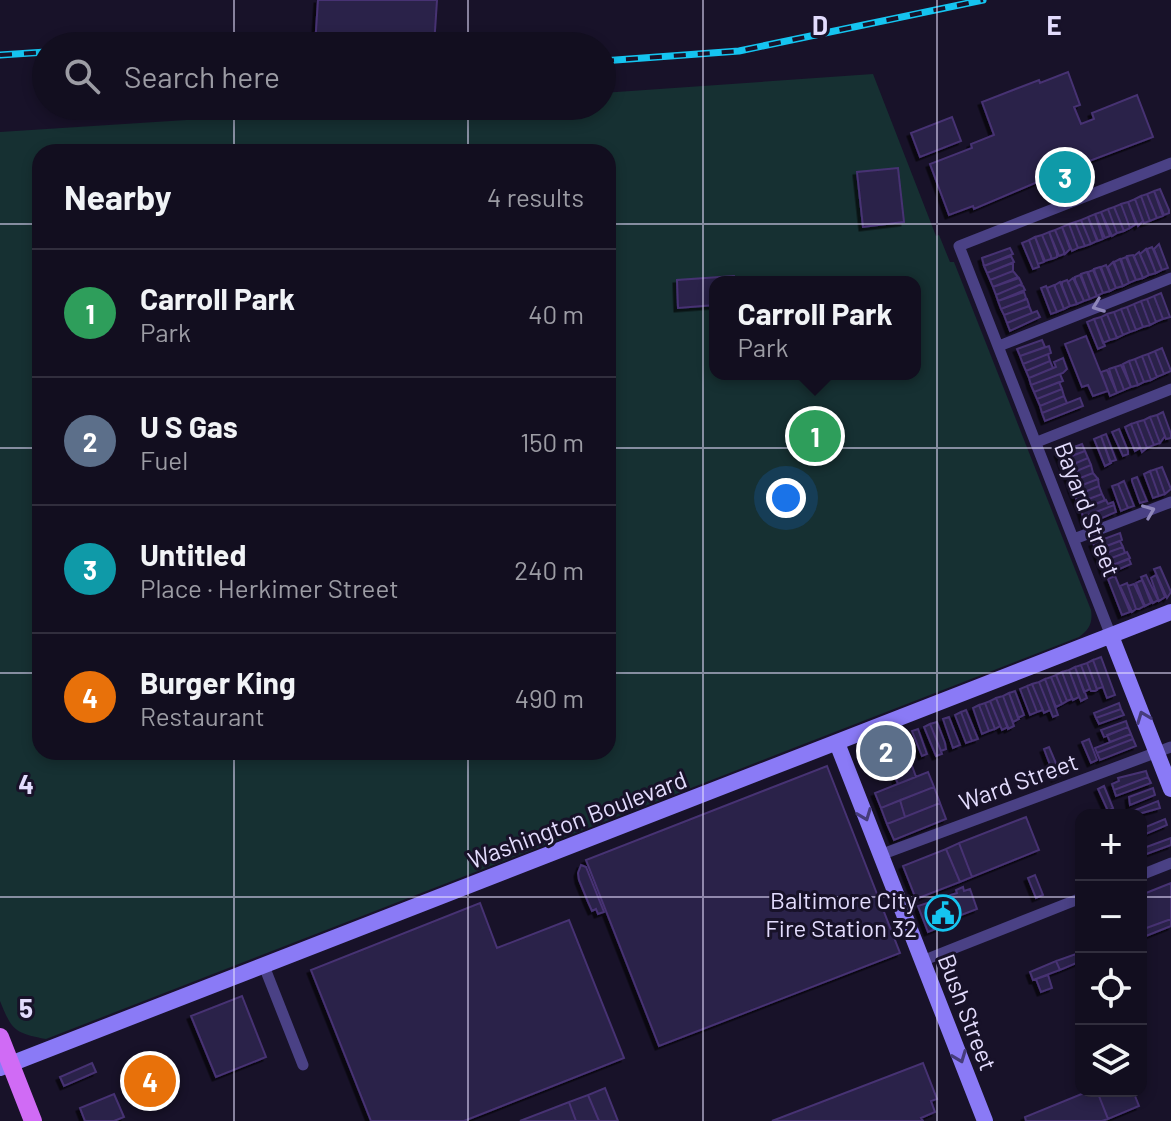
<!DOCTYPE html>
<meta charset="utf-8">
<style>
body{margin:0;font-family:Barlow,sans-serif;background:#1f1c2c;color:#f1f3f6}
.controls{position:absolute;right:24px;bottom:24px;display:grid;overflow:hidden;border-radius:16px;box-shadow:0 4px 12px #0003}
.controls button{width:72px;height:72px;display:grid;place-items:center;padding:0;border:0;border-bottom:2px solid #312e3d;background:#120e1f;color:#f1f3f6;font:40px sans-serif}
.you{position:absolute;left:786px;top:498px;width:28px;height:28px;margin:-20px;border:6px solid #fff;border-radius:50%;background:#1a73e8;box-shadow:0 0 0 12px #1a73e833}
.badge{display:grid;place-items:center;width:52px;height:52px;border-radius:50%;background:#15c4f0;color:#fff;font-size:26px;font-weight:700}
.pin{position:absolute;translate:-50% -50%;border:4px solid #fff;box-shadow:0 2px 8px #0006}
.popup{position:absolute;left:709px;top:276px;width:212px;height:104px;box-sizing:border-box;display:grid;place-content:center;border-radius:16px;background:#120e1f;filter:drop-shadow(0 2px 6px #0005);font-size:26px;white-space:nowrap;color:#9c9ca4}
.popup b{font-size:30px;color:#f1f3f6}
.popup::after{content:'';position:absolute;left:50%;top:100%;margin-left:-16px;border:16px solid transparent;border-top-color:#120e1f}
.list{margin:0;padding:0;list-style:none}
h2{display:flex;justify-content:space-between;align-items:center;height:104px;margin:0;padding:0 32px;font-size:34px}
h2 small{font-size:26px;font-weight:400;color:#9c9ca4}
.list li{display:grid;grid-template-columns:52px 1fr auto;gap:24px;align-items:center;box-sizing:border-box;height:128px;padding:0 32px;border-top:2px solid #312e3d}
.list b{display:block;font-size:30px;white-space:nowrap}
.list p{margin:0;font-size:26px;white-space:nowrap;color:#9c9ca4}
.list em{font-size:26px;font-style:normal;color:#9c9ca4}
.icon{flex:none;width:44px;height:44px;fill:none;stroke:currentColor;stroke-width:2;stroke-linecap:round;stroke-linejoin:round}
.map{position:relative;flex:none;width:1171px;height:1121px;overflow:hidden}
.search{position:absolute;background:#120e1f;box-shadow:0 4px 12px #0003;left:32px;top:32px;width:584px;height:88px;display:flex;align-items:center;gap:20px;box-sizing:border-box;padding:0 28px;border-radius:44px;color:#9c9ca4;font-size:30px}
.panel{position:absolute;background:#120e1f;box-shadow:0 4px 12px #0003;left:32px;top:144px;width:584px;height:616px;border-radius:24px}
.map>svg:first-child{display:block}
</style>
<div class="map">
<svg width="1171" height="1121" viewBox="0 0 1171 1121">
<defs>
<filter id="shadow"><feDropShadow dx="-3.5" dy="3.5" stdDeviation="0" flood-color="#0009"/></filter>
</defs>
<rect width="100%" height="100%" fill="#181229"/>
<!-- green -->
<path fill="#163032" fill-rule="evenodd" d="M873,74L936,236L939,235L950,262H954L1091,610C1093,623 1089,630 1079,637L46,1039C15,1033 12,1031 0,1001V132L406,106H602V93ZM40,152H608V752H40ZM715,282H915V374H715Z"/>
<!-- building -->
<path fill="#2c2049" stroke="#463373" stroke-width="2" filter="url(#shadow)" d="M318,0H437L434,46H315Z
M1068,72L1080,105L1074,107L1081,124L1094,119L1092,113L1137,95L1153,137L1068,169L1073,182L1053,189L1049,177L974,209L973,206L949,215L930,164L972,148L971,144L994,135L982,102L1039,80L1040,83Z
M952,117L961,141L920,157L911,133Z
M898,168L904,222L863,227L857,172Z
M1160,189L1169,210V213L1164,215L1154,191Z
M1154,191L1163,216L1157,218L1147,194Z
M1147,194L1157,218L1150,221L1141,196Z
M1141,196L1150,221L1144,223L1135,199Z
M1135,199L1143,221L1138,226L1128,202Z
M1128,202L1136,224L1130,228L1121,204Z
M1121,204L1130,228L1124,231L1114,207Z
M1114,207L1124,231L1117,233L1108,209Z
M1108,209L1117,233L1112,236L1101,212Z
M1101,212L1110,236L1105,238L1095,214Z
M1095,214L1103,239L1098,241L1088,217Z
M1088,217L1097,241L1091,244L1081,220Z
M1081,220L1091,244L1085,246L1075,222Z
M1075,222L1085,246L1078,248L1069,224Z
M1069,224L1078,248L1072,251L1062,227Z
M1062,227L1070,249L1065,254L1055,230Z
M1055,230L1064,251V254L1059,256L1049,232Z
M1049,232L1057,254V257L1052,259L1042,235Z
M1042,235L1051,256V259L1045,261L1035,237Z
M1035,237L1044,262L1038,264L1029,240Z
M1029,240L1039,267L1033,269L1022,243Z
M1159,244L1168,268L1162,270L1154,249Z
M1152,247L1162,270L1156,273L1147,249Z
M1010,248L1013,254L984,266L982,258Z
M1146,249L1156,273L1149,275L1140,254Z
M1139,252L1149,275L1143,278L1134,256Z
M1133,255L1143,278L1136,280L1128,259L1127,256Z
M1011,256L1014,262L987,273L984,266Z
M1126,257L1136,280L1129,283L1121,259Z
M1120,259L1129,283L1123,286L1114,262Z
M1113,262L1123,286L1116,288L1108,267Z
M1010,264H1013V271L990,280L987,273Z
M1106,265L1116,288L1110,291L1101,267Z
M1100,267L1110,291L1103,293L1095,272L1094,269Z
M1093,270L1103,293L1097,296L1088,272Z
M1013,271L1018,277L993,287L990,280Z
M1087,272L1097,296L1090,299L1082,277L1081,274Z
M1080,275L1090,299L1084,301L1075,280V277Z
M734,276L735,282H715V305L678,308L677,280Z
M1019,278L1022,284L996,295L993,287Z
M1073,278L1084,301L1077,304L1068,282Z
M1067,280L1077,304L1070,306L1062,285V282Z
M1060,282L1070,306L1064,309L1055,287V285Z
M1019,285L1023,286L1025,290L998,301L996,295Z
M1054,285L1064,309L1057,312L1047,288Z
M1046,286L1057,312L1051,314L1041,288Z
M1024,292L1026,298L1024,300L1001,309L998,301Z
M1161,293L1170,317L1163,319L1154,296Z
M1154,296L1163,319L1156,322L1147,299Z
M1027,299L1029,305L1027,307L1004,315L1001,309Z
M1147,299L1156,322L1150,325L1141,301Z
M1141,301L1150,325L1143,327L1134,304Z
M1134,304L1143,327L1136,330L1127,307Z
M1029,306L1032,313L1007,323L1004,315Z
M1127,307L1136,330L1130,332L1121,309Z
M1121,309L1130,332L1123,335L1114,312Z
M1037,311L1040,317L1010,331L1007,323Z
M1114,312L1123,335L1117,338L1107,314Z
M1107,314L1117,338L1110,340L1101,317Z
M1101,317L1110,340L1103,343L1094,319Z
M1094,319L1105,346L1098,349L1087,322Z
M1086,336L1108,391L1093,396L1088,385L1082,387L1065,344Z
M1042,340L1045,347L1020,356L1017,349Z
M1049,346L1051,353L1023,364L1020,356Z
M1162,348L1171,371L1164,374L1155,351Z
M1155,351L1164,374L1157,377L1148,354Z
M1048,354L1050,361L1026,371L1023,364Z
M1148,354L1157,377L1151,380L1142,356Z
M1142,356L1151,380L1144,382L1135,359Z
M1063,358L1067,369L1063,373L1031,385L1029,378L1056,367L1054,362Z
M1135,359L1144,382L1138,385L1129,361Z
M1050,361L1053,368L1029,378L1026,371Z
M1129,361L1138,385L1131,387L1123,364Z
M1121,365L1131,387L1124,390L1115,367Z
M1115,367L1124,390L1117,393L1109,369Z
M1107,370L1117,393L1110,396L1101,372Z
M1060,374L1063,381L1034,392L1031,385Z
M1059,382L1062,389L1037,399L1034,392Z
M1062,389L1064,396L1040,406L1037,399Z
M1064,396L1067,403L1042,413L1040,406Z
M1080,398L1083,406L1045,421L1042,413Z
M1163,412L1171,434V438L1166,439L1157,415Z
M1157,415L1165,436L1160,443L1150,417Z
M1150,417L1160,443L1154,445L1144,420Z
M1144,420L1154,445L1147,448L1137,422Z
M1137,422L1147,448L1142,452L1131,424Z
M1131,424L1140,448L1135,451L1125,427Z
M1119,429L1128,451V454L1123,456L1112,432Z
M1106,434L1116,460L1110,462L1101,436Z
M1101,436L1111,463L1105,466L1094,439Z
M1082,444L1085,451L1061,460L1058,453Z
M1085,451L1088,458L1064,468L1061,460Z
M1088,458L1091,465L1067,475L1064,468Z
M1091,465L1093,473L1070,482L1067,475Z
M1162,467L1171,489L1165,494L1156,469Z
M1156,469L1165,494L1159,496L1150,471Z
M1150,471L1159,496L1153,498L1144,474Z
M1093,473L1098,479L1072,489L1070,482Z
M1137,477L1147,501L1140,503L1132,481V479Z
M1098,479L1099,486L1075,496L1072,489Z
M1124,481L1134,506L1128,508L1118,484Z
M1118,484L1128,508L1121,511L1112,486Z
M1099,486L1102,494L1078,503L1075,496Z
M1102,494L1105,500L1081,510L1078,503Z
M1106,500L1108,504L1113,502L1114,505L1083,517L1081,510Z
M1114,505L1116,512L1086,525L1083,517Z
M1120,533L1122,540L1096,550L1093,543Z
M1120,541L1123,547L1098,556L1096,550Z
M1123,547L1125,553L1101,562L1098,556Z
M1127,552L1130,558L1103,569L1101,562Z
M1129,559L1131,564L1106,575L1103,569Z
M1160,567L1171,592L1167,598L1154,569Z
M1146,575L1158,600L1153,603L1141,577Z
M1156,575L1165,597L1159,601L1151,578Z
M1115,576L1130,612L1122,615L1108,579Z
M1142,580L1151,603L1145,606L1136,583Z
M1127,583L1136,609L1132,612L1120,586Z
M1134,584L1144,606L1139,609H1136L1128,586Z
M1101,657L1115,695L1107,698L1093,660Z
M1093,660L1103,687L1097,689L1087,663Z
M1087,663L1097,690L1095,691H1091L1081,665Z
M1081,665L1090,689L1084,692L1075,667Z
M1075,667L1087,698L1081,701L1069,670Z
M1069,670L1079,697L1073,700L1062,672Z
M1062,672L1072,699L1067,701L1056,675Z
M1056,675L1067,701L1062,704L1051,677Z
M1051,677L1062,704L1056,707L1045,679Z
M1045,679L1058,715L1053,717L1039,682Z
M1039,682L1050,710L1044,713L1032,684Z
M1032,684L1043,710L1037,712L1027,686Z
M1027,686L1037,712L1030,715L1020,689Z
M1015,691L1024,715L1018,718L1009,693Z
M1009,693L1019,719L1013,722L1003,696Z
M1003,696L1014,726L1008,729L996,698Z
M996,698L1008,727L1002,730L990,701Z
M990,701L1000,726L995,729L985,703Z
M985,703L995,729L989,731L979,705Z
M1119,703L1121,709L1096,718L1094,713Z
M979,705L989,731L982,734L973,708Z
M1121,709L1124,715L1099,724L1096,718Z
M966,710L978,739L972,741L961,712Z
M961,712L972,741L966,743L955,715Z
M949,717L960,745L953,748L943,719Z
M1126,721L1128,727L1104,737L1101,730Z
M937,722L945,743L946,749L941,751L930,724Z
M930,724L942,754L936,756L924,727Z
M1128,727L1131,734L1110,742L1107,735Z
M918,729L927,754L922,756L912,731Z
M1131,734L1133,739L1097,753L1095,748Z
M1089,739L1097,760L1091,763L1082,742Z
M1133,739L1136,746L1100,760L1097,753Z
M1049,747L1061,775L1055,778L1044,749Z
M911,763L916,777L898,784L892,770Z
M827,766L900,953L659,1046L586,860Z
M1146,771L1148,777L1114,790L1112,784L1119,781L1118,778Z
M928,772L934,787L881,808L875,793Z
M1148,777L1151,783L1116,796L1114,790Z
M1104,786L1113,808L1108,811L1098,789Z
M934,787L940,803L905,817L900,800Z
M1153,788L1155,795L1130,805L1129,797Z
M900,800L905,817L887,824L881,808Z
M1158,801L1160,808L1135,815L1133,811Z
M940,803L946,819L894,840L887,824Z
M1026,817L1039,850L972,877L959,843Z
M1165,819L1167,825L1141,836V829Z
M1171,838V845L1141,856V849Z
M959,843L972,877L960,882L946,849Z
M946,849L960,882L916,899L903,866Z
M581,865L586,867L604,912L598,914L596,909L592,911L588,902L579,880L578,873Z
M1035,875L1043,895L1036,898L1028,878Z
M1171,883V919L1141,930V895Z
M963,887L964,891L970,889L977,909L940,923L941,927L928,932L918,906L957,893L956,890Z
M480,903L497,948L569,920L624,1058L464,1121H371L311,970Z
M1171,919V926L1141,938V930Z
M1076,954L1079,962L1060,970L1056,961Z
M1056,961L1060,970L1033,980L1030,972Z
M1048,975L1052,988L1041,992L1036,979Z
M242,996L266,1057L216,1077L191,1016Z
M160,1061L171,1089L140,1100L129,1073Z
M92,1063L96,1072L64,1086L60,1077Z
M923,1063L937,1099L931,1101L935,1112L921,1118L923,1121H772Z
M605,1088L618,1121H599L588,1095Z
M1089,1091H1097L1108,1119L1102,1121H1026L1025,1117Z
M1097,1091H1133L1139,1106L1108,1119Z
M114,1094L124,1117L114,1121H85L80,1108Z
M588,1095L599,1121H576L569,1102Z
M569,1102L576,1121H520Z"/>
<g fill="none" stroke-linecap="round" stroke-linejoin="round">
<!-- street -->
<path stroke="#4a4185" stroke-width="11" d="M999,346L1171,278
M1037,442L1171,389
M1074,539L1171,502
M1111,636L959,246L1171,163
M880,855L1171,747
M1141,875L1171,863
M922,961L1081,898
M264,966L303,1065"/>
<!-- secondary -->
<path stroke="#8a7af6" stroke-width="16" d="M1111,636L1171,789
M837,743L985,1121
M0,1068L1171,612"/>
<!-- primary -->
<path stroke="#d06bf5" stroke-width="18" d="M0,1037L33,1121"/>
<defs>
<path id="rail" d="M0,55L46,52
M602,61L739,51L983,0"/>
</defs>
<!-- rail casing -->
<use href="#rail" stroke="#15c4f0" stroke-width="7"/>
<!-- rail -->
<use href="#rail" stroke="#181229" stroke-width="4" stroke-dasharray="12" stroke-linecap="butt"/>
</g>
<!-- one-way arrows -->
<defs><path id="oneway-chevron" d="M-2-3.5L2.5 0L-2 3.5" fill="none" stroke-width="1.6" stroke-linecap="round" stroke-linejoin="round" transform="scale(2)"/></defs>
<g stroke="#8f87bb">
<use href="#oneway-chevron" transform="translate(1098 306) rotate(159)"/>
<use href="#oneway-chevron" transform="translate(1149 511) rotate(-22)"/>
</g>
<g stroke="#463c7b">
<use href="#oneway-chevron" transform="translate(1143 717) rotate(-111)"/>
<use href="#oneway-chevron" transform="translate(865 815) rotate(69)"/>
<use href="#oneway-chevron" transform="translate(960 1057) rotate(69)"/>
</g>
<!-- grid -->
<path fill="none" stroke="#e3dcfd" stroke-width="2" stroke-opacity="0.55" d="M234,0V46M468,0V46M703,0V1121M937,0V1121M234,106V152M468,106V152M0,224H40M608,224H1171M0,448H40M608,448H1171M0,673H40M608,673H1171M234,752V1121M468,752V1121M0,897H1081M1141,897H1171"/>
<!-- icons -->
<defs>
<symbol id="civic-ring" viewBox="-11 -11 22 22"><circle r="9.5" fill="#181229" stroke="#15c4f0" stroke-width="1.5"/><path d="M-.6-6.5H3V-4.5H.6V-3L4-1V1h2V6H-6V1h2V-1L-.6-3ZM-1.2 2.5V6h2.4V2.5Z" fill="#15c4f0"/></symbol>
</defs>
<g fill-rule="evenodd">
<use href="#civic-ring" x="923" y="893" width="40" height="40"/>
</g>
<g text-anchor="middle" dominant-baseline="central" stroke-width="6" stroke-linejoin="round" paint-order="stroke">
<!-- street labels -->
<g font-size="24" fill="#e3dcfd" stroke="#181229">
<text transform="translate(1088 509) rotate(69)">Bayard Street</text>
<text transform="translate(1018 781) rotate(-20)">Ward Street</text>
<text transform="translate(577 819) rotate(-21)">Washington Boulevard</text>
<text transform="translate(968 1012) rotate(69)">Bush Street</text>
</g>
<!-- poi labels -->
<g font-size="24" fill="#e3dcfd" stroke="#181229" text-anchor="end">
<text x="917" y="899">Baltimore City<tspan x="917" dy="28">Fire Station 32</tspan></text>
</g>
</g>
<g font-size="26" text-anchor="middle" font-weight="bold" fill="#e3dcfd" stroke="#181229" stroke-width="6" stroke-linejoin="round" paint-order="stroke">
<text x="820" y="35">D</text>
<text x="1054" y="35">E</text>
<text x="26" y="794">4</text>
<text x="26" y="1018">5</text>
</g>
</svg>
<div class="controls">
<button>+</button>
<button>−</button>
<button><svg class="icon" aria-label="locate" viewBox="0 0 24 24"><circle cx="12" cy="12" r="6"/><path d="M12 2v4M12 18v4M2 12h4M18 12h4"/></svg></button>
<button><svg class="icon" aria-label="layers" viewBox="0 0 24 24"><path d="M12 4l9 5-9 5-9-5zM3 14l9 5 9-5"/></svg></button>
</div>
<div class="you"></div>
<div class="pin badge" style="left:815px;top:436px;background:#2e9e5b">1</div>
<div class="popup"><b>Carroll Park</b>Park</div>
<div class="pin badge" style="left:886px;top:751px;background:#5c6f8a">2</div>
<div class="pin badge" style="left:1065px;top:177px;background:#0f9aa8">3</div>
<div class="pin badge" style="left:150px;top:1081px;background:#e8710a">4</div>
<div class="search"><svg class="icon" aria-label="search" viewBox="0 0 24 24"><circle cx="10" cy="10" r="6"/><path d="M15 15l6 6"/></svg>Search here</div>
<section class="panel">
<h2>Nearby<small>4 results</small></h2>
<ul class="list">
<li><span class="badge" style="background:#2e9e5b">1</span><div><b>Carroll Park</b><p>Park</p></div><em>40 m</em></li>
<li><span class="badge" style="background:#5c6f8a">2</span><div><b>U S Gas</b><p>Fuel</p></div><em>150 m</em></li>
<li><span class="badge" style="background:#0f9aa8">3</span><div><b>Untitled</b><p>Place · Herkimer Street</p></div><em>240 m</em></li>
<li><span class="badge" style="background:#e8710a">4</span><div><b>Burger King</b><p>Restaurant</p></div><em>490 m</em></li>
</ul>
</section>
</div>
